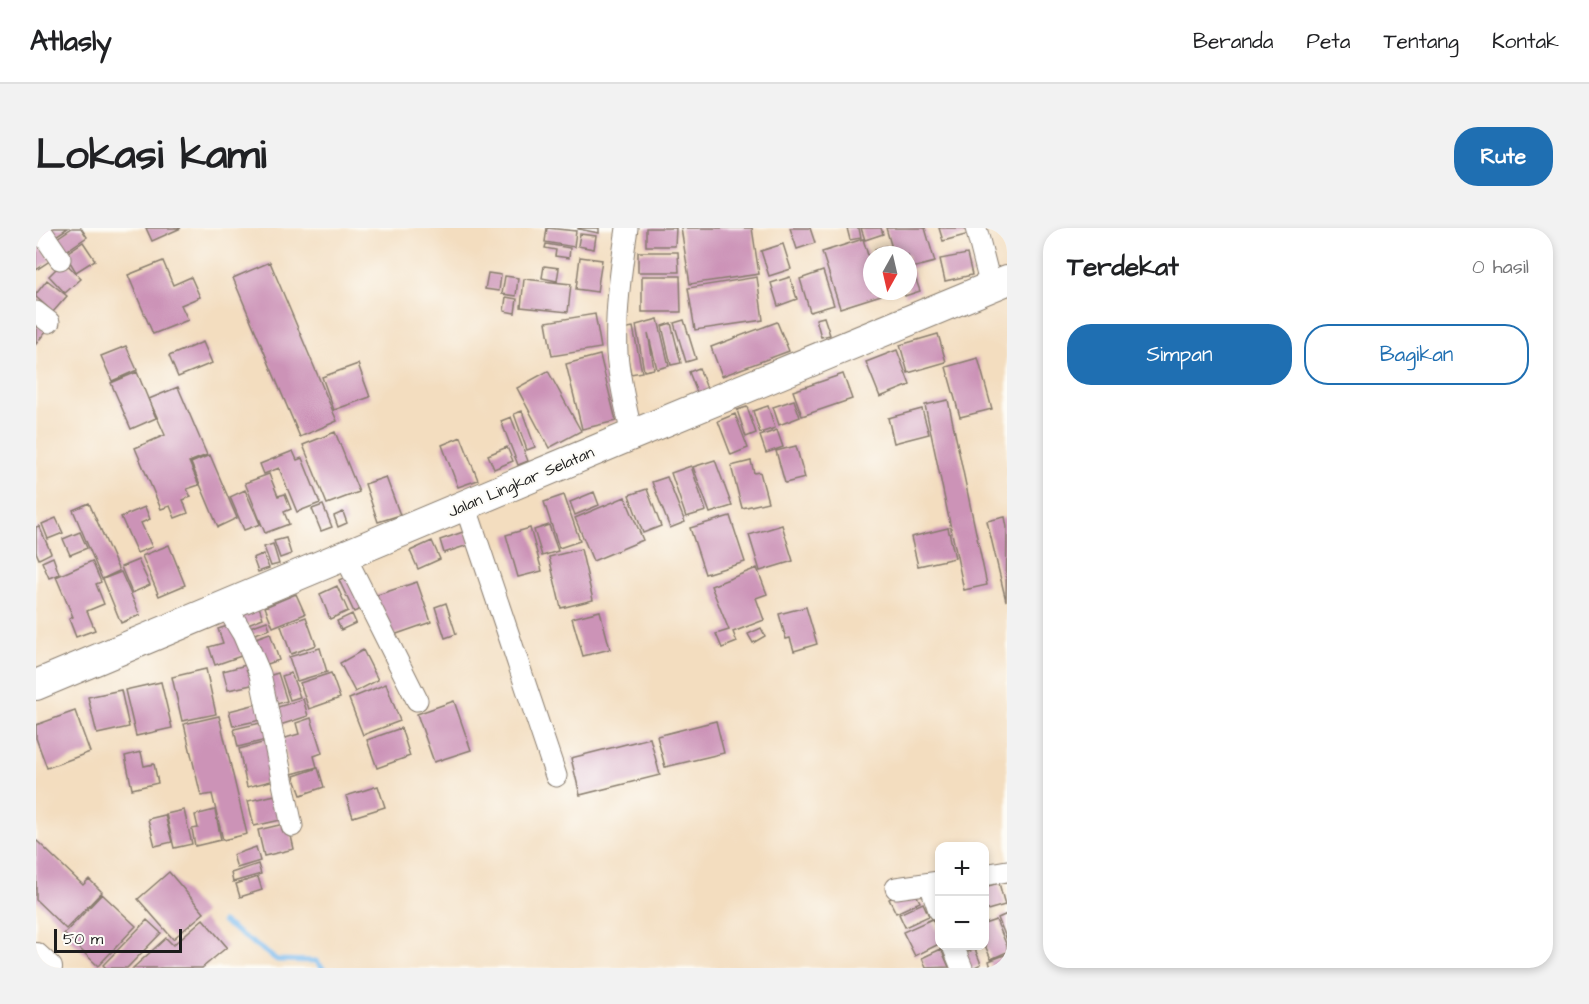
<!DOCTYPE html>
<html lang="id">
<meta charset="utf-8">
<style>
body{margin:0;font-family:"Architects Daughter",sans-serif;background:#f2f2f2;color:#202124}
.controls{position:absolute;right:18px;bottom:18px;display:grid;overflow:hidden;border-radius:12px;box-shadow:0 3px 9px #0003}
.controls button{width:54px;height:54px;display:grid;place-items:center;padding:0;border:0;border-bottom:2px solid #e0e0e0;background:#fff;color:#202124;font:30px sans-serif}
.compass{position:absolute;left:827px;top:18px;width:54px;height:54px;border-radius:50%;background:#fff;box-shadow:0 3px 9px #0003;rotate:188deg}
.scale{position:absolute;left:18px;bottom:15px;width:128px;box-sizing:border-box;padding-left:6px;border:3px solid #1c1c1c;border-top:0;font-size:16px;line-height:21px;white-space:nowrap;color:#1c1c1c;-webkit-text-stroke:4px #fdfcf7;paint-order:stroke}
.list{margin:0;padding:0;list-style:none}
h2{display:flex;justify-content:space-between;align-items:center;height:78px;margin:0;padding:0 24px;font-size:26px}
h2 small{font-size:20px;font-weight:400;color:#757577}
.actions{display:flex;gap:12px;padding:18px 24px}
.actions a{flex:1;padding:14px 0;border:2px solid #1f6fb2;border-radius:24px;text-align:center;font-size:21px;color:#1f6fb2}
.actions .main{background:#1f6fb2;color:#fff}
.map{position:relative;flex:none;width:971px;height:740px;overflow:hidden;border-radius:24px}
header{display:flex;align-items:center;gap:36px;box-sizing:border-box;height:84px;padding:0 30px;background:#fff;border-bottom:2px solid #e0e0e0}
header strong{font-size:28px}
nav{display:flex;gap:33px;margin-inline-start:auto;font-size:21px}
.intro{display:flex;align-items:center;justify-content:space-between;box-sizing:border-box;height:144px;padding:0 36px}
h1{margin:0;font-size:42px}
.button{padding:15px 27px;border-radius:24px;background:#1f6fb2;color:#fff;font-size:21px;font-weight:700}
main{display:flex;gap:36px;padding:0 36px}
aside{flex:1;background:#fff;border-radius:24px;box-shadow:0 3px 9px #0003}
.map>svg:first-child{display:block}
</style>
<header>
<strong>Atlasly</strong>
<nav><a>Beranda</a><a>Peta</a><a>Tentang</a><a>Kontak</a></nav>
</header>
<div class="intro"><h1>Lokasi kami</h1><a class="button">Rute</a></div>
<main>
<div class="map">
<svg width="971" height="740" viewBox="0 0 971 740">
<rect width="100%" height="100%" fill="#fdfcf7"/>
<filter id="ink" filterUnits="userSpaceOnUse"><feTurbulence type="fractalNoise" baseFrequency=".0167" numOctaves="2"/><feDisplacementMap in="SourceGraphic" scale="12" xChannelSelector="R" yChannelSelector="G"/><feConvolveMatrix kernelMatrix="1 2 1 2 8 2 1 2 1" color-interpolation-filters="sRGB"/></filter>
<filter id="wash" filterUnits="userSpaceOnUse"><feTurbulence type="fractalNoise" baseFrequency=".008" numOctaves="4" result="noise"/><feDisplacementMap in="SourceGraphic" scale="24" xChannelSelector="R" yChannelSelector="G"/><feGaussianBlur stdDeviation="1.35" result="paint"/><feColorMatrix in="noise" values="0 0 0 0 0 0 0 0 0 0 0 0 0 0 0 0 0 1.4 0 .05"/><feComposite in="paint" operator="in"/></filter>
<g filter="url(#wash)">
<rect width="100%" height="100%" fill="#f3ddbf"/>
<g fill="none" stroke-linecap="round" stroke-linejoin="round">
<!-- stream -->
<path stroke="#7abbef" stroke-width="5" d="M187,694L241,732L280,733L287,740"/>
</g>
<g id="blocks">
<!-- building -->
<path fill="#cc93b7" d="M4,0H32L12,13Z
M36,0H45L51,9L24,27L15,14Z
M110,0H145L116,13Z
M511,0L540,3L538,19L509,14Z
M542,0H563V5L542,1Z
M610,0H640L639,18H610Z
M645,0H716L723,46L654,56Z
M754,0H774L779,15L761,21Z
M811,0H823L825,10L814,12Z
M825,0H845L847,6L829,12Z
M850,0H889L899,34L872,41V27H858Z
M903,0H936L937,5L907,13Z
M544,6L560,8L558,21L542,18Z
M827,11L836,40V63H843L845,67L804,80L786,24Z
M0,14L15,32L0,42Z
M47,14L59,32L40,44L29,26Z
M510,16L534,20L533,30L519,28L520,22L509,20Z
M747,16L755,41L733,48L725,23Z
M850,18L853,27H841L839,21Z
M602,24H642L643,44H602Z
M931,26L936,47L909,53L904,31Z
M544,29L566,32L561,64L540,61Z
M28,33L45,51L29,65L13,48Z
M127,33L137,57L155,49L164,69L145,77L152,92L117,106L92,47Z
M234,34L301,193L264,209L197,50Z
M508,38L523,40L521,53L506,50Z
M787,43L798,77L774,84L764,51Z
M877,43L884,63L869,68L868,63H872V45Z
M452,45L465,47L463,63L449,61Z
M469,48L482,50L480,68L466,66Z
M606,48H644L645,84H606Z
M721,49L727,92L659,102L652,60Z
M754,49L761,71L742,78L735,55Z
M488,51L535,56L532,84L485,79Z
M11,52L31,68L17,84L0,69V66Z
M470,69L481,71L479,85L468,83Z
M559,86L565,120L516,128L510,94Z
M788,89L794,107L785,109L780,91Z
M622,91L633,138L621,141L612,105L618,141L608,143L600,97Z
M648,92L660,131L650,134L638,95Z
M741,94L753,123L686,148L675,119Z
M635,95L645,135L635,137L626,98Z
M0,96L10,103L0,116Z
M597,99L606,144L595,146L586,101Z
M902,106L910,134L872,145L864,117Z
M167,114L176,135L142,149L133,128Z
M90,118L101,142L76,153L65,128Z
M861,122L874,157L844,169L830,134Z
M564,127L580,193L546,201L530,136Z
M942,130L956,181L924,189L910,139Z
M322,136L334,169L298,182L286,149Z
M663,140L672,163L662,167L653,144Z
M512,143L545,203L513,220L481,160Z
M101,144L120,190L95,201L75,155Z
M807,146L816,171L766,188L757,163Z
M142,159L171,227L153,234L163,257L151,261L155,269L147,272L152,285L139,290L134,278L125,281L99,220L129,207L113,171Z
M758,172L764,189L743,197L737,179Z
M912,172L951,357L928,362L889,177Z
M732,178L739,200L724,205L717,183Z
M711,179L720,205L710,209L701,182Z
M886,181L893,206L858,215L852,190Z
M486,183L499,219L491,222L478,186Z
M699,186L712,220L695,227L682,193Z
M475,189L492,233L482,237L465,193Z
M741,202L747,219L730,225L724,208Z
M299,204L323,264L291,276L267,217Z
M425,209L442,252L422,259L406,217Z
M760,218L769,250L749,255L740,223Z
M471,219L477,233L458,241L452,227Z
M257,223L261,232L266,230L284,275L261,284L243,240L228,246L224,236Z
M174,227L201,290L182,299L155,235Z
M679,232L696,278L674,285L657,239Z
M715,233L718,245L724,244L732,274L706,280L695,238Z
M655,238L670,283L650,289L635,245Z
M233,246L242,268L249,266L255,281L248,284L253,296L229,305L209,255Z
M350,249L364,287L342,294L329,256Z
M631,249L649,294L634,300L616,254Z
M611,261L625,298L607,305L593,267Z
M209,262L224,296L208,302L194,269Z
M558,264L563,277L539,287L534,274Z
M528,267L544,313L523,320L508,274Z
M589,269L607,312L557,333L539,290Z
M53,275L83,343L66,351L37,282Z
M287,277L296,299L285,303L276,281Z
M109,279L114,291L105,295L116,319L101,325L85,289Z
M307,284L311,295L302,299L298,288Z
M694,288L709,334L669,346L654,300Z
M969,289L971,299L970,373L951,293Z
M20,290L27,305L12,311L6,296Z
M513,297L522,323L506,328L498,302Z
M746,297L757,333L724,343L713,307Z
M3,298L15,325L3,331L0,324V299Z
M494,300L506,343L482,349L470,307Z
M912,300L919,330L882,338L875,309Z
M430,303L435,316L408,325L404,312Z
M44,304L51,320L34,327L27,311Z
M250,310L255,326L244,330L238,313Z
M396,313L404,331L382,341L374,323Z
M237,316L243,336L235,338L228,319Z
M133,317L149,357L123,368L106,328Z
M545,321L557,372L525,380L513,329Z
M227,326L233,340L222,344L217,330Z
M17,329L23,346L13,350L6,334Z
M102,332L114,357L96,365L85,339Z
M56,333L65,354L60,356L68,376L51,383L59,402L40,409L33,391L37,389L20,349Z
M721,340L731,366L720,370L728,392L697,404L701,414L686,420L680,406L693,402L675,358Z
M85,344L104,387L85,395L67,351Z
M313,347L329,379L318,384L303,352Z
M381,354L395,394L352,409L338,368Z
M301,358L312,383L294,391L284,366Z
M260,366L269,386L237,399L229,379Z
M410,375L420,406L409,410L399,379Z
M222,376L227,390L207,398L202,384Z
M770,379L781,416L758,423L754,410L750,411L743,386Z
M564,383L574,421L547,428L536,390Z
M316,386L320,395L305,402L301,393Z
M270,389L280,417L255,426L245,398Z
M231,393L234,401L213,408L211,400Z
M198,396L208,427L179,437L173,419L187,415L182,401Z
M725,400L729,408L717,415L712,406Z
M234,405L243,432L223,439L214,412Z
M284,420L291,444L261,453L253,429Z
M327,422L342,452L319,464L304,435Z
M214,436L220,456L192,462L187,443Z
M170,441L180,486L146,493L136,449Z
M242,445L251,473L238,477L229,449Z
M255,445L264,469L254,472L246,448Z
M295,445L304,470L273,481L264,455Z
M125,454L136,500L100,508L89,462Z
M350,456L364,493L327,507L313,471Z
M85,462L93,499L61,506L52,469Z
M267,471L272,488L244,497L239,480Z
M418,473L435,522L398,534L381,486Z
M225,475L229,491L197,498L193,483Z
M39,483L54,524L11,540L0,510V497Z
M183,488L211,606L187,612L176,566L165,568L148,496Z
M275,490L286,525L278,528L281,539L256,546L246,511L263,506L260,495Z
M680,493L688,525L629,539L621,508Z
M229,494L234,511L202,519L198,501Z
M365,500L374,528L341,540L331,512Z
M614,510L624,547L544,567L535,530Z
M234,513L243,551L211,559L203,521Z
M105,524L108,538L118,536L122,555L96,561L89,528Z
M282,540L288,559L265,567L258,548Z
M342,558L349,579L317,589L310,568Z
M244,566L249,591L218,598L212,573Z
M148,582L156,616L138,620L130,586Z
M179,582L185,612L159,618L156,601L162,600L159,587Z
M129,587L136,614L119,618L112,591Z
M252,595L258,621L228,628L222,602Z
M0,612L47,657L53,651L66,664L30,701L0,672Z
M220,619L224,633L201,640L197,627Z
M222,636L225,646L197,654L195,645Z
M133,644L168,685L137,711L102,671Z
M222,649L226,662L204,669L200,656Z
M963,655L969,677L948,683V659Z
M877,660L884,674L860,685L853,671Z
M66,666L100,698L62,738L28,706Z
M887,675L893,688L869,699L863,686Z
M971,686V712L962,690Z
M167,691L191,719L166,740H97L130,710L137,717Z
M896,691L903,706V716L879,728L867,704Z
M111,692L125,705L91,740H70L67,737Z
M960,692L971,718V724L955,731L948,715V696Z
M905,721L913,739L890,740L886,730Z
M939,721L945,736L937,740H930L925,727Z
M971,726V740H957L961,737L955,740L953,733Z"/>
</g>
</g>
<g filter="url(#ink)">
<use href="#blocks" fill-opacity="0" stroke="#887c6e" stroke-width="1.5"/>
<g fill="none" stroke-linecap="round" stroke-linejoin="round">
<defs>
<path id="minor" d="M3,0L24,31
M591,0C585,41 579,83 581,125C583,152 590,180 596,207
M940,0L955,59
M0,84L13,94
M429,277L520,548
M309,328L381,472
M190,378L207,406L224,446L256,598
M948,647L971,643
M894,656L903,682
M860,660L903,654
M917,718L926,740"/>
<path id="major" d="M0,728L13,740"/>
<path id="highway" d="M0,457L596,207L971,52"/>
</defs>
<!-- minor casing -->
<use href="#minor" stroke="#887c6e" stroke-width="23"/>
<!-- major casing -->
<use href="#major" stroke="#887c6e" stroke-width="28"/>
<!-- highway casing -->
<use href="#highway" stroke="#887c6e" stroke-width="32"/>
<!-- minor -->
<use href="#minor" stroke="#fff" stroke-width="21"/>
<!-- major -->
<use href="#major" stroke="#fff" stroke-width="26"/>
<!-- highway -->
<use href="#highway" stroke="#fff" stroke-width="30"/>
</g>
</g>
<g text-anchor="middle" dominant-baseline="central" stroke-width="4.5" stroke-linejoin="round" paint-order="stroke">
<!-- street labels -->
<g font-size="16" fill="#1c1c1c" stroke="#fdfcf7">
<text transform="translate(485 254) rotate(-23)">Jalan Lingkar Selatan</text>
</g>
</g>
</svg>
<div class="controls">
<button>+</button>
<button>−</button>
</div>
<svg class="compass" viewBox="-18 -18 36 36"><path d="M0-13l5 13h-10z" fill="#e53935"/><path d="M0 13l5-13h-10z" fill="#757577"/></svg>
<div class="scale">50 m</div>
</div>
<aside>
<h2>Terdekat<small>0 hasil</small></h2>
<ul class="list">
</ul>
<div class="actions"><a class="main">Simpan</a><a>Bagikan</a></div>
</aside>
</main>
